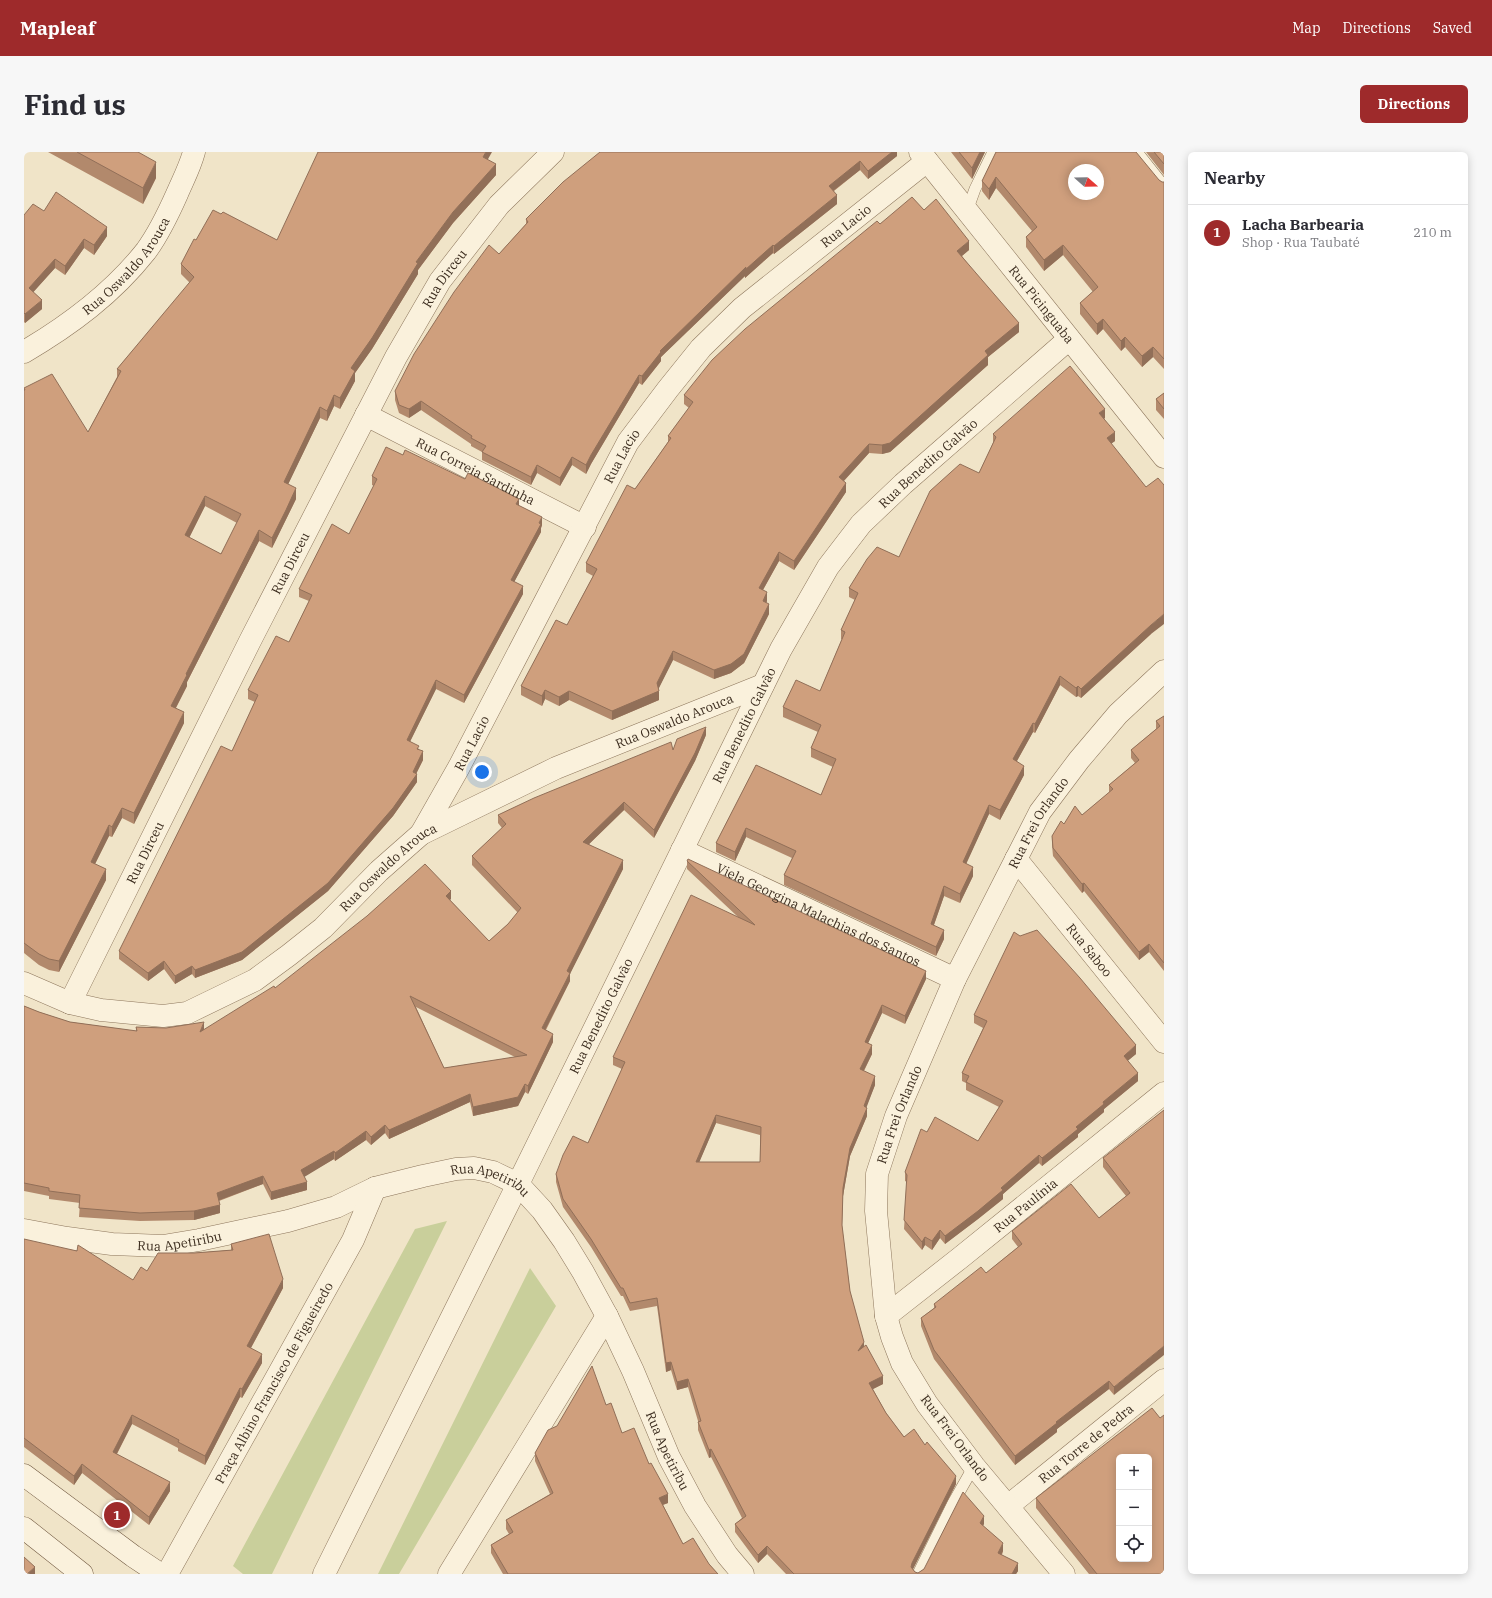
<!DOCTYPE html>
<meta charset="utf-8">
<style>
body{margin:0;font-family:"IBM Plex Serif",serif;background:#f7f7f7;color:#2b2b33}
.controls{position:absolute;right:12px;bottom:12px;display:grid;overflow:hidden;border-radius:6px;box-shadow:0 2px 10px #0003}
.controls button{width:36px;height:36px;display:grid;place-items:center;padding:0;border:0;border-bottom:1px solid #e1e1e2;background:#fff;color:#2b2b33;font:20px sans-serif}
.compass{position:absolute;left:1044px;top:12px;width:36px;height:36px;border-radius:50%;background:#fff;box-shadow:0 2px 10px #0003;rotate:110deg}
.you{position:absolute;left:458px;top:620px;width:14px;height:14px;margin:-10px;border:3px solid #fff;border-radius:50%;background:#1a73e8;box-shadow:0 0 0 6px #1a73e833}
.badge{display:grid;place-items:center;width:26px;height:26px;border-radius:50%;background:#9e2a2b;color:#fff;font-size:13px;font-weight:700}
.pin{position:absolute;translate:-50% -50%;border:2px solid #fff;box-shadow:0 1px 4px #0006}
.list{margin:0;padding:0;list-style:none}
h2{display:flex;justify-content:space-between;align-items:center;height:52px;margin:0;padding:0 16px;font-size:17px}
h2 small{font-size:13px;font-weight:400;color:#7c7c81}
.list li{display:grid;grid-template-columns:26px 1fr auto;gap:12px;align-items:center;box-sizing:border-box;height:56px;padding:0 16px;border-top:1px solid #e1e1e2}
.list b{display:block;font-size:15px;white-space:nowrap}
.list p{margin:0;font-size:13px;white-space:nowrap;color:#7c7c81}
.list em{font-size:13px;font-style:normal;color:#7c7c81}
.icon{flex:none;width:22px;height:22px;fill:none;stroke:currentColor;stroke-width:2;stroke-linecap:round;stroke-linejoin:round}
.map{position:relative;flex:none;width:1140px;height:1422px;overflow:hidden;border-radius:6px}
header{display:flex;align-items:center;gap:24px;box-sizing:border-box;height:56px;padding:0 20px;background:#9e2a2b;color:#fff}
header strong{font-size:19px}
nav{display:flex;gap:22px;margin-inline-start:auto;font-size:14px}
.intro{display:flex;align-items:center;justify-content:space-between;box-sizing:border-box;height:96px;padding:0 24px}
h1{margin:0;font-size:28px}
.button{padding:10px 18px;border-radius:6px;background:#9e2a2b;color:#fff;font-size:14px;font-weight:700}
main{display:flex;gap:24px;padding:0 24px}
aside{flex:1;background:#fff;border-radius:6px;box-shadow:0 2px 10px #0003}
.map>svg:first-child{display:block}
</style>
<header>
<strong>Mapleaf</strong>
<nav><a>Map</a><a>Directions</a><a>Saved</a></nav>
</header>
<div class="intro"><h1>Find us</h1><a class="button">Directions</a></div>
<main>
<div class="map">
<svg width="1140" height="1422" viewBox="0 0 1140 1422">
<rect width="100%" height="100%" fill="#f0e4c8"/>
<!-- green -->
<path fill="#c9cf9b" d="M423,1069L248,1422H219L209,1414L391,1077Z
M506,1116L532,1154L375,1422H354Z"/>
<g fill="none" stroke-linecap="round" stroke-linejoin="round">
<defs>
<path id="service" d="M1113,0L1140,34
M943,59L951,37L969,0
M894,1422L929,1351L950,1314"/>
<g id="minor">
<path id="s1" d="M896,0L1140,305"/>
<path id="s2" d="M0,200C46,173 88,142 122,99C133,84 145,60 153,42C159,28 166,15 170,0"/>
<path id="s3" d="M342,263L561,375"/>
<path id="s4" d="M397,682L435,615L604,290L644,237L677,196L718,156L903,9"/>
<path id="s5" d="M658,698L931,827"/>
<path id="s6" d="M992,707L1140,890"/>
<path id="s7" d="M0,831L46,851L77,858L139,864L163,861L231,828L265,803L299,776L355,719L397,682L532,616L739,533"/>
<path id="s8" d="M46,851L226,489L372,205L416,129L475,53L529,0"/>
<path id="s9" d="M0,1078L43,1086L88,1092L139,1094L175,1088L264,1069L312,1055L351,1036L399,1024L432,1017L450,1016L469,1020L494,1032L518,1058L540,1089L559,1120L583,1164L609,1219L645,1305L671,1354L703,1403L719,1422"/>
<path id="s10" d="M862,1164L936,1106L1140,941"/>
<path id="s11" d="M984,1354L1140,1228"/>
<path id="s12" d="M143,1422L329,1088L351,1036"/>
<path id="s13" d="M300,1422L494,1032L757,497L804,415L837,372L879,332L1045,187"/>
<path d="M425,1422L583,1164"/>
<path id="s14" d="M1040,1422L950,1314L903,1252L878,1211L868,1185L862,1164L852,1059L853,1022L872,964L931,827L1016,660L1055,608L1094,562L1140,519"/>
</g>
<path id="secondary" d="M0,1323L109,1404L136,1422
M0,1376L58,1422"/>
</defs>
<!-- service casing -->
<use href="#service" stroke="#8d765c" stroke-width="12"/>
<!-- minor casing -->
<use href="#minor" stroke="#8d765c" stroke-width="23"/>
<!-- secondary casing -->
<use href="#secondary" stroke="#6f573f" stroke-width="23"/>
<!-- service -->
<use href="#service" stroke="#faf1dc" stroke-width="11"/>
<!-- minor -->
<use href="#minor" stroke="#faf1dc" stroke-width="22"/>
<!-- secondary -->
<use href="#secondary" stroke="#faf1dc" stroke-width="22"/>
</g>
<!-- wall -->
<path fill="#b2896c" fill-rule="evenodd" d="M24,0H114L132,26L119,52Z
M873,0V4L844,27L836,18L810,39L813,52L750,102L749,101L721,126V124L637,205V209L618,233L615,231L567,312L562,322L548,313L536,334L513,321L507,333L458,308V300L447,294V292L397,258L385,266L375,261L371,248V239L475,102L502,72V67Z
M927,0H961L948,27Z
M972,0L1135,28L1138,30H1140V217L1129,205L1118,215L1101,195L1097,199L1079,177L1073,183L1056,162V151L1069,140L1039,103L1020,119L1002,95V85L1008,79L972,36L965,48L958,39V29Z
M1122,0H1140V23Z
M464,8L472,23L429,71L394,118V122L348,197L331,221V229L316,257L310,254L303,269L296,266L264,332L272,347L248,396L235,389L163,530V534L152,556L160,571L110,672L98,666L88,685L85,684L71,712L82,728L35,820L25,818L15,813L0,801V236L64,280L93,225V217L166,131L157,122V112L172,88L197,62L253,88ZM181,354L213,371L197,402L165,386Z
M900,58L945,98L938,104L995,180L964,205V213L866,300L858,302L845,301L820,329L822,340L770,418L755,409L739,438L743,449L742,451L745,462L720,511L707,521L690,527L649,508L634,537L635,548L588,568L545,548L535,554L521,547L518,554L497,543V534L543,473L569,424L562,420V411L611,337L644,290V284L665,256L660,252V243L856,72Z
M20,59L83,84L70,103L60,96L41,123L31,116L9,140L18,157L1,171L0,170V63Z
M1140,241V267L1132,258V247Z
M1081,266L1080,267L1091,289L1087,291L1127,482L1057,546L1054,544L1052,545L1036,533L1011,581L1009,580L993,609L1000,623L976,668L965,662L942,711L949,724L936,751L920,744L910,773L920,787L912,804L760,733V723L768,706L722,685L711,709L692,700V691L732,613L797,643L809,615L787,605V596L794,580L759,565V555L796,539L818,487H817V478L831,448L825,445V436L875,405L955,321L969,291V282Z
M379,303L495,354L518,373L517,376V380L490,430L499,442L440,551L412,537L386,589L395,597L399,608L392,622L393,630L369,664L304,739L218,808L171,826L168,822L151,832L140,817L124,829L95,807V799L208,599L231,550L224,547V538L265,490L285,449L275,445V437L325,382L350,334L348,333V324Z
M1140,564V819L1125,800L1115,808L1060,739L1058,741L1029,704L1028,693V684L1040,672L1058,663L1085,641V633L1111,611L1107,606V598L1132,577V569Z
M682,583L671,609L630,686L600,658L565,692L599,717L546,821V829L522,878L529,890L504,942L501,940L494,954L449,964L446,950L365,987L361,981L347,993L342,988L311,1009L310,1007L280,1024L283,1038L247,1048L239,1032L195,1049L196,1061L170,1068L116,1069L55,1065L56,1051L25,1047V1044L0,1039V854L15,860L46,870L112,879V875L180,878L251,836L427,747L426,748L465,789L484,772L494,761L448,713V704L478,676L474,671V663L649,598ZM392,855L455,887L491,905L420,916Z
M663,709L902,827L881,872L858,861L844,891L848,902L840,919L851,933L842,955L843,964L826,1004L819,1044L818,1074L826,1139L840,1194L859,1232L849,1237L862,1261L880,1285L901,1293L932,1332L889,1417L891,1420L894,1421L900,1417L960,1372L959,1374L979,1399L978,1403L994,1419L992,1422H762L743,1402L734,1411L711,1380V1372L718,1366L687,1305L685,1306L674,1278V1269L664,1235L653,1238L647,1218L642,1220L633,1154L606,1159L599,1144H597L567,1095L539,1055L532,1030V1022L564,991L598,917L589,913V905L714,765L663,717ZM692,971L736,983V1010H675Z
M950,863L1112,902L1103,909L1114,929L1080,957V960L1054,982V985L1027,1007L1018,1014L1015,1011L979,1042V1047L954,1067L921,1092L916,1086L908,1098L901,1093L898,1098L880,1077L883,1030L881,1029V1020L903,980L954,989L975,955L942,938V931L938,929V921L959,876L950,871Z
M1140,958L1090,1243L1085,1237L1033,1277V1280L991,1313L910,1207L897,1174V1166L910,1156V1152L962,1121L994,1095L988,1087V1079L1075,1066L1102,1044L1079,1015V1006Z
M0,1087L109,1128L123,1119L170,1101L207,1098V1092L259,1136L227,1196L238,1211L218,1246L216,1245L181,1313L154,1299V1296L108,1272L93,1302L146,1339L125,1373L58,1321L50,1333L0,1295Z
M582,1253L598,1281L625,1312L644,1351L639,1353L659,1392L685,1412L694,1422H479L467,1401V1393L485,1382L482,1377V1368L526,1342L511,1309V1301Z
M1136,1266L1140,1422H1065L1012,1356V1346Z"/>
<!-- shaded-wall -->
<path fill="#916f58" d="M462,0H468L459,16V5Z
M868,0H873V4L844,27V19Z
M956,0H961L948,27V16Z
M836,9V18L805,42V34Z
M132,10V26L119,52V36Z
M472,12V23L429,71L394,118V122L348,197L331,221V229L316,257V246L327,216L392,110L429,60Z
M972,25V36L965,48V37Z
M813,43V52L750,102V94Z
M83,75V84L70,103V93Z
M60,87V96L41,123V114Z
M945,89V98L933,108V99Z
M749,93V101L721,126V124L637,205V209L618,233V224L636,199L722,115Z
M1039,93V103L1020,119V108Z
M31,107V116L5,145V136Z
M18,148V157L1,171V162Z
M1079,167V177L1073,183V172Z
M995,171V180L964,205V213L866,300L858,302V293L961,199Z
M1101,185V195L1097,199V189Z
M1129,195V205L1118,215V204Z
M615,223V231L567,312L562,322V313L567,303Z
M310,243V254L303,269V259Z
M397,249V258L385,266V257Z
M296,255V266L260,341V330Z
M1081,257V266L1075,270V261Z
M1091,280V289L1083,295V286Z
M845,292V301L815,334V325Z
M548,305V313L536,334V326Z
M513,313V321L507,333V325Z
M822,331V340L770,418V409Z
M272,336V347L248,396V386Z
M181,344V354L161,394V383Z
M495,347V355L492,352Z
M518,365V373L517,376V380L487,436V428Z
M235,378V389L163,530V534L147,565V554L162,522Z
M755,400V409L735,445V436Z
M499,434V442L440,551V543Z
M743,440V449L739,458V449Z
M745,452V462L720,511L707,521L690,527V518Z
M1140,462V472L1127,482L1057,546V537L1127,473Z
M649,499V508L633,540L635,539V548L588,568V559L633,531Z
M1036,524V533L1011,581V572Z
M412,528V537L383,596V588Z
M1054,534V544L1052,545V536Z
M521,538V547L518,554V544Z
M545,539V548L535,554V545Z
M160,560V571L110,672V661Z
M1009,571V580L989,616V607Z
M682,575V583L671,609L630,686V678Z
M399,599V608L390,626L393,622V630L369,664L304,739L218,808L171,826V818L389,620Z
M1000,614V623L976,668V658Z
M600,650V658L559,698V690Z
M965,653V662L939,719V710Z
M98,656V666L88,685V675Z
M85,673V684L67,720V710Z
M722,676V685L711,709V700Z
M599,708V717L543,828V819Z
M949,715V724L936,751V742Z
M82,717V728L35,820V809Z
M1060,731V739L1058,741V732Z
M920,734V744L907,781V772Z
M427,739V747L422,752V744Z
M920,778V787L912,804V795Z
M1125,792V800L1115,808V800Z
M140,809V817L124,829V821Z
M168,814V822L151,832V824Z
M902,819V827L881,872V864Z
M546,821V829L518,884V876Z
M858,853V861L841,898V890Z
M180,870V879L176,880Z
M529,882V890L504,942V934Z
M848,893V902L836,926V917Z
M1112,893V902L1100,912V904Z
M1114,921V929L1080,957V960L1054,982V985L1018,1014V1006L1079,950Z
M851,924V933L840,962V954Z
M501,932V940L494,954L449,964V955Z
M446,942V950L365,987V978Z
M843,956V964L826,1004L819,1044V1036L826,996Z
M692,963V971L672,1018V1010Z
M361,973V981L347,993V985Z
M342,979V988L311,1009V1001Z
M310,999V1007L277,1027V1018Z
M1015,1003V1011L979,1042V1047L954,1067L921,1092V1084Z
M239,1024V1032L193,1049V1041Z
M283,1030V1038L247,1048V1040Z
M196,1053V1061L170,1068V1059Z
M916,1078V1086L908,1098V1089Z
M901,1085V1093L898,1098V1090Z
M259,1127V1136L223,1203V1194Z
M840,1190V1198L834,1199Z
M1140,1194V1203L1090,1243V1235Z
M238,1202V1211L218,1246V1237Z
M647,1210V1218L642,1220V1211Z
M859,1224V1232L845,1239V1231Z
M664,1227V1235L653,1238V1230Z
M1085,1229V1237L1033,1277V1280L991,1313V1304L1032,1270Z
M216,1236V1245L181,1313V1304Z
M108,1263V1272L89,1309V1300Z
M687,1297V1305L685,1306V1298Z
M58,1312V1321L50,1333V1324Z
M932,1324V1332L888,1419L887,1415L888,1411Z
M146,1330V1339L125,1373V1365Z
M644,1342V1351L635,1354V1346Z
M960,1364V1372L956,1379V1371Z
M979,1391V1399L974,1409V1401Z
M743,1394V1402L734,1411V1403Z
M994,1411V1419L992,1422H988Z
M11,1415V1422H3Z"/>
<!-- building -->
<path fill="#cf9f7d" stroke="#916f58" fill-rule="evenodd" d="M53,0H114L132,10L119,36Z
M294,0H462L459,5L472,12L429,60L392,110L394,111L348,186L327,216L331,219L316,246L310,243L303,259L296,255L260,330L272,336L262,358L248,386L235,378L162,522L163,523L147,554L160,560L110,661L98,656L88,675L85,673L67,710L82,717L35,809L25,807L15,802L0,791V238H1L0,236L28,222L64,280L97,219L93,217L170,125L157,112L170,87L172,88L189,58L197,62L199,60L253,88ZM181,344L217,362L197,402L161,383Z
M576,0H868L844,19L836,9L805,34L813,43L750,94L749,93L721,118L722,115L636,199L637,200L618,224L615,223L567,303L562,313L548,305L536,326L513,313L507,325L458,300L462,294L447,286L448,284L397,249L385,257L375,253L371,239L390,202L430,140L465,93L475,102L504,70L502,67L539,30Z
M935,0H956L948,16Z
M972,0H1112L1135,28L1138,30H1140V207L1129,195L1118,204L1101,185L1097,189L1079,167L1073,172L1056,151L1074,135L1039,93L1020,108L1002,85L1013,75L972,25L965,37L958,29ZM1050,18H1074V42H1050Z
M1130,0H1140V12Z
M32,40L83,75L70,93L60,87L41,114L31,107L5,136L18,148L1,162L0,161V63L9,52L20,59Z
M888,45L900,58L912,47L945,89L933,99L995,171L961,199L964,203L866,291L858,293L845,292L815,325L822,331L770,409L755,400L735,436L743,440L739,449L745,452L720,502L707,512L690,518L649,499L633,531L635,539L588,559L545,539L535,545L521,538L518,544L497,534L532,468L543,473L573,417L562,411L603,333L611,337L647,286L644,284L669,250L660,243L688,208L721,177L853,69L856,72Z
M1046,214L1081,257L1075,261L1091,280L1083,286L1122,335L1134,326L1140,333V462L1127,473L1057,537L1054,534L1052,536L1036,524L1011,572L1009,571L989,607L1000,614L976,658L965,653L939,710L949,715L936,742L920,734L907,772L920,778L912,795L760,723L772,699L722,676L711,700L692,691L732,613L797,643L812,607L787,596L797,573L759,555L772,528L796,539L821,480L817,478L834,441L825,436L843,407L853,395L875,405L906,339L936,312L955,321L972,285L969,282Z
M1140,241V257L1132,247Z
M362,295L379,303L381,298L441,327L444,321L495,347L492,352L518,365L515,371L517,372L487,428L499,434L440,543L412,528L383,588L395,594L393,597L399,599L389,620L393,622L369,656L304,731L218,800L171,818L168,814L151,824L140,809L124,821L95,799L197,594L208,599L234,543L224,538L252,484L265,490L288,443L275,437L308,372L325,382L353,327L348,324Z
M1140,564V811L1125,792L1115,800L1060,731L1058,732L1029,696L1028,684L1037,669L1040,672L1051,654L1058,663L1089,637L1085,633L1115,608L1107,598L1136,574L1132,569Z
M682,575L671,601L630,678L600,650L559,690L599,708L543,819L546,821L518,876L529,882L504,934L501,932L494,945L449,955L446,942L365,978L361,973L347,985L342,979L311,1001L310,999L277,1018L283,1030L247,1040L239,1024L193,1041L196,1053L170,1059L116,1061L55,1056L56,1043L25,1039V1036L0,1031V854L15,860L46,870L113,879L112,875L142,876L180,870L176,880L250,834L251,836L343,764L401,712L427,739L422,744L465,789L484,772L497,756L448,704L482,672L474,663L510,646L647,590L649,598L653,587ZM386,844L455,879L503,903L420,916Z
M664,707L902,819L881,864L858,853L841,890L848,893L836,917L851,924L840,954L843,956L826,996L819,1036L818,1073L826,1139L840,1190L834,1199L842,1193L859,1224L845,1231L862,1261L880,1285L890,1277L901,1293L903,1290L932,1324L888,1411L887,1415L891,1420L894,1421L900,1417L939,1340L960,1364L956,1371L979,1391L974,1401L994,1411L988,1422H770L743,1394L734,1403L711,1372L722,1364L687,1297L685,1298L674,1270L677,1269L664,1227L653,1230L647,1210L642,1211L633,1146L606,1151L599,1136H597L567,1087L539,1047L532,1022L539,1003L549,984L564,991L601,910L589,905L667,743L731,773L663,709ZM692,963L737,975L736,1010H672Z
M1013,778L1056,826L1112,893L1100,904L1114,921L1079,950L1080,952L1052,975L1054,977L1027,999L1018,1006L1015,1003L977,1036L979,1038L954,1059L921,1084L916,1078L908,1089L901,1085L898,1090L880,1068L883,1023L881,1020L897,977L903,980L911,965L954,989L979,949L942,930L945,924L938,921L963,869L950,863L990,780L996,784Z
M1140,958V1194L1090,1235L1085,1229L1032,1270L1033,1271L991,1304L910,1198L897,1166L912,1155L910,1152L957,1115L962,1121L998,1092L988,1079L1047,1032L1075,1066L1106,1041L1079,1006Z
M245,1082L259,1127L223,1194L238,1202L218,1237L216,1236L181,1304L154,1290L155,1288L108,1263L89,1300L146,1330L125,1365L58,1312L50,1324L0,1286V1087L53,1099L54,1093L109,1128L117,1115L123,1119L134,1101H170L209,1098L207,1092Z
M568,1214L582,1253L587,1251L598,1281L610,1276L625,1312L627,1311L644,1342L635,1346L659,1392L669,1386L685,1412L694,1422H484L467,1393L489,1380L482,1368L529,1341L511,1301L524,1278L533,1274Z
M1128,1256L1136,1266L1140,1263V1422H1073L1012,1346ZM1095,1305H1125V1407H1095Z
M0,1405L11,1415L3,1422H0Z"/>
<g text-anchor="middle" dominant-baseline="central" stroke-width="3" stroke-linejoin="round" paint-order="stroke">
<!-- street labels -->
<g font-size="13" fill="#3d2e20" stroke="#f7eed8">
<text stroke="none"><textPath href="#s4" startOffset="752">Rua Lacio</textPath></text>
<text stroke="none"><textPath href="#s2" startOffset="135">Rua Oswaldo Arouca</textPath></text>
<text stroke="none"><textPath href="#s8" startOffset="816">Rua Dirceu</textPath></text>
<text stroke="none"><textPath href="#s1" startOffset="195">Rua Picinguaba</textPath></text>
<text stroke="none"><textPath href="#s4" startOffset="428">Rua Lacio</textPath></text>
<text stroke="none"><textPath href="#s13" startOffset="1271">Rua Benedito Galvão</textPath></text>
<text stroke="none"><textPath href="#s3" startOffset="123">Rua Correia Sardinha</textPath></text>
<text stroke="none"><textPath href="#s8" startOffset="492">Rua Dirceu</textPath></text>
<text stroke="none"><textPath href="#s7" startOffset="743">Rua Oswaldo Arouca</textPath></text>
<text stroke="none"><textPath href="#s13" startOffset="947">Rua Benedito Galvão</textPath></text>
<text stroke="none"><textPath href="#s4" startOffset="104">Rua Lacio</textPath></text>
<text stroke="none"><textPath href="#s14" startOffset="846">Rua Frei Orlando</textPath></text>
<text stroke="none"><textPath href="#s8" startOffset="168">Rua Dirceu</textPath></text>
<text stroke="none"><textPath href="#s7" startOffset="419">Rua Oswaldo Arouca</textPath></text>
<text stroke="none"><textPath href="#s5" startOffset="151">Viela Georgina Malachias dos Santos</textPath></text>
<text stroke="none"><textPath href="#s6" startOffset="117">Rua Saboo</textPath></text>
<text stroke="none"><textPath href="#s13" startOffset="623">Rua Benedito Galvão</textPath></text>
<text stroke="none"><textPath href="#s14" startOffset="522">Rua Frei Orlando</textPath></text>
<text stroke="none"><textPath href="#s9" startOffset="481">Rua Apetiribu</textPath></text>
<text stroke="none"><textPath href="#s10" startOffset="178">Rua Paulínia</textPath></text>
<text stroke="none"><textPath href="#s9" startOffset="157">Rua Apetiribu</textPath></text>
<text stroke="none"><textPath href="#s12" startOffset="219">Praça Albino Francisco de Figueiredo</textPath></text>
<text transform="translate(931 1286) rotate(53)">Rua Frei Orlando</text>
<text stroke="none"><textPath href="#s11" startOffset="100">Rua Torre de Pedra</textPath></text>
<text stroke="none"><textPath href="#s9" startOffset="817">Rua Apetiribu</textPath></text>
</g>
</g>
</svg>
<div class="controls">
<button>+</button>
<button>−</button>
<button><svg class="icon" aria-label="locate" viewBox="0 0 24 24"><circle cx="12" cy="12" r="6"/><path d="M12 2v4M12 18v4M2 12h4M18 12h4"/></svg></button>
</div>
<svg class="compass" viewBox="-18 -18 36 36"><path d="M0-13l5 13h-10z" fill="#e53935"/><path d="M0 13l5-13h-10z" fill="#7c7c81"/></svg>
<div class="you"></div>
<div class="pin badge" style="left:93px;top:1363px">1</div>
</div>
<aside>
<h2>Nearby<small></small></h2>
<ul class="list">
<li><span class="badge">1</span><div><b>Lacha Barbearia</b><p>Shop · Rua Taubaté</p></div><em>210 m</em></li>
</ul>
</aside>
</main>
